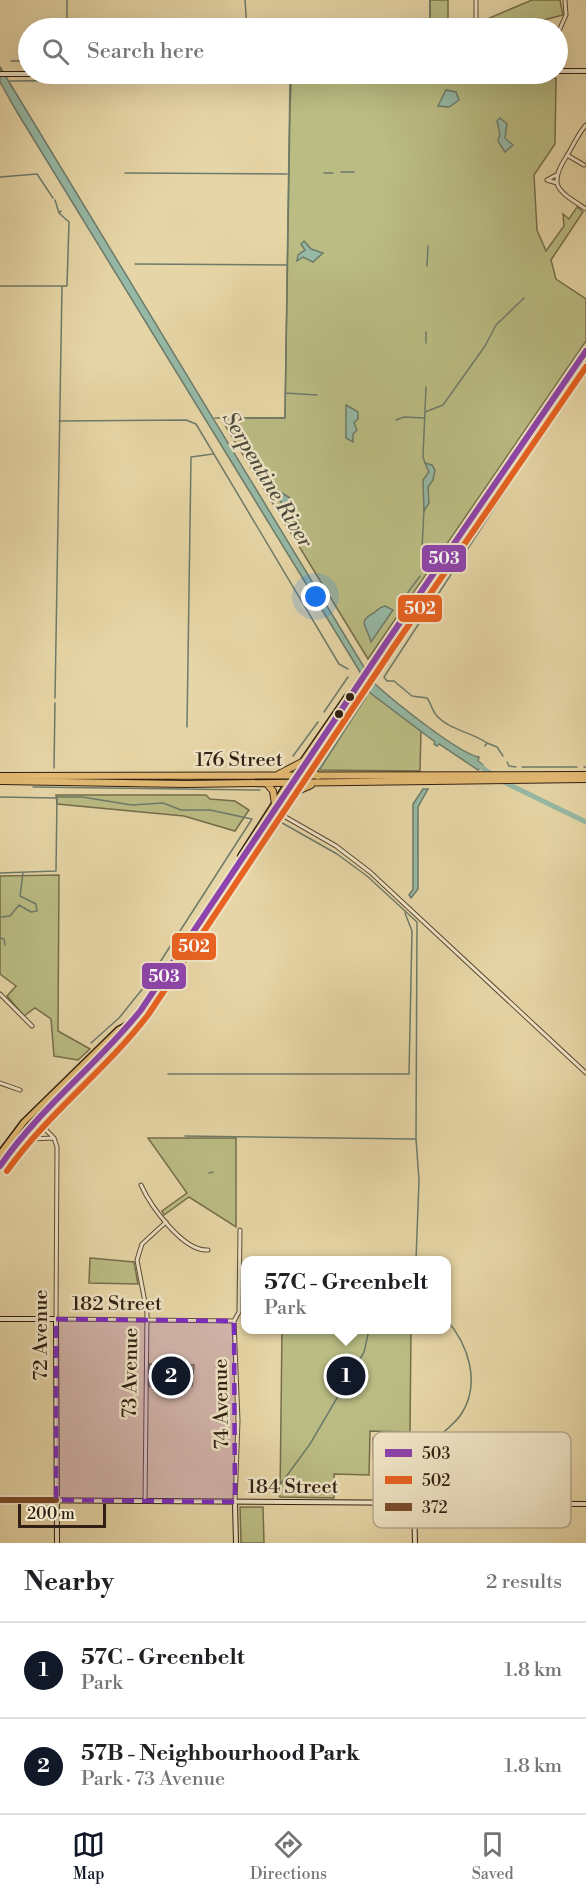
<!DOCTYPE html>
<meta charset="utf-8">
<style>
body{margin:0;font-family:"Libre Bodoni",serif;background:#f2f2f2;color:#202124}
.scale{position:absolute;left:18px;bottom:15px;width:88px;box-sizing:border-box;padding-left:6px;border:3px solid #301f12;border-top:0;font-size:16px;line-height:21px;white-space:nowrap;color:#301f12;-webkit-text-stroke:4px #efe4c5;paint-order:stroke}
.you{position:absolute;left:316px;top:597px;width:21px;height:21px;margin:-15px;border:4px solid #fff;border-radius:50%;background:#1a73e8;box-shadow:0 0 0 9px #1a73e833}
.badge{display:grid;place-items:center;width:39px;height:39px;border-radius:50%;background:#111827;color:#fff;font-size:20px;font-weight:700}
.pin{position:absolute;translate:-50% -50%;border:3px solid #fff;box-shadow:0 2px 6px #0006}
.popup{position:absolute;left:241px;top:1256px;width:210px;height:78px;box-sizing:border-box;display:grid;place-content:center;border-radius:12px;background:#fff;filter:drop-shadow(0 2px 4px #0005);font-size:20px;white-space:nowrap;color:#757577}
.popup b{font-size:22px;color:#202124}
.popup::after{content:'';position:absolute;left:50%;top:100%;margin-left:-12px;border:12px solid transparent;border-top-color:#fff}
.list{margin:0;padding:0;list-style:none}
h2{display:flex;justify-content:space-between;align-items:center;height:78px;margin:0;padding:0 24px;font-size:26px}
h2 small{font-size:20px;font-weight:400;color:#757577}
.list li{display:grid;grid-template-columns:39px 1fr auto;gap:18px;align-items:center;box-sizing:border-box;height:96px;padding:0 24px;border-top:2px solid #e0e0e0}
.list b{display:block;font-size:22px;white-space:nowrap}
.list p{margin:0;font-size:20px;white-space:nowrap;color:#757577}
.list em{font-size:20px;font-style:normal;color:#757577}
.icon{flex:none;width:33px;height:33px;fill:none;stroke:currentColor;stroke-width:2;stroke-linecap:round;stroke-linejoin:round}
.map{position:relative;flex:none;width:586px;height:1543px;overflow:hidden}
.search{position:absolute;background:#fff;box-shadow:0 6px 24px #0002;left:18px;right:18px;top:18px;height:66px;display:flex;align-items:center;gap:15px;box-sizing:border-box;padding:0 21px;border-radius:33px;color:#757577;font-size:22px}
.sheet{height:270px;background:#fff}
nav{display:flex;justify-content:space-around;align-items:center;box-sizing:border-box;height:84px;border-top:2px solid #e0e0e0;background:#fff;font-size:16px;color:#757577}
nav a{display:grid;justify-items:center;gap:3px}
nav .on{color:#111827}
.map>svg:first-child{display:block}
</style>
<div class="map">
<svg width="586" height="1543" viewBox="0 0 586 1543">
<rect width="100%" height="100%" fill="#e6d5a6"/>
<filter id="stains"><feTurbulence type="fractalNoise" baseFrequency=".00333" numOctaves="4"/><feColorMatrix values="0 0 0 0 .2 0 0 0 0 .09 0 0 0 0 .02 0 0 0 .5 -.17"/></filter>
<radialGradient id="worn" r=".72"><stop offset=".6" stop-color="#630" stop-opacity="0"/><stop offset="1" stop-color="#630" stop-opacity=".3"/></radialGradient>
<!-- green -->
<path fill="#babc83" stroke="#756e4a" stroke-width="1.5" d="M430,0H448V28H430Z
M532,0H560L563,15L517,27L490,28L485,24L487,19Z
M294,77H425V81L556,78L555,144L534,175L537,230L546,251L564,226L563,214L569,219L577,207L583,212L551,260L556,279L586,299V341L368,659L223,422V418H285L290,107L291,84Z
M365,681V688L421,730L420,771L316,770V761Z
M56,795H206L210,799L235,801L249,810L235,831L184,816L57,804Z
M59,875L58,1031L90,1049L78,1060L54,1056L51,1019L35,1008L24,1016L7,996L16,986L0,974V876Z
M148,1138H236V1227L189,1197L164,1215L162,1211L187,1193Z
M90,1258L134,1262L138,1284L89,1283Z
M282,1330H411L410,1432L370,1431L369,1475L334,1474V1498L280,1497Z
M149,1364L194,1365L192,1386H149Z
M373,1438L405,1439L404,1458H373Z
M240,1507H263L264,1543H241Z"/>
<!-- water -->
<path fill="#96b9a5" stroke="#6d7b6a" stroke-width="1.5" d="M0,67L373,682C391,699 459,754 479,757L478,761L483,765L478,770L439,744L437,746L434,744L435,742L365,689L367,684L354,662L17,112L0,82Z
M446,90L456,92L459,100L449,107L438,106Z
M500,118L507,124L505,138L513,145L505,152L498,141L500,134L497,121Z
M304,241L311,249L323,253L313,262L303,257L297,261L298,255L305,250L301,244Z
M346,405L358,412V419L354,423L357,430L353,434V442L346,438Z
M425,463L432,465L435,470L433,480L428,487L429,503L424,511L423,480L429,472Z
M274,488L290,498L307,544L274,491Z
M385,606L393,610L371,642C368,628 357,622 372,614C378,611 378,607 385,606Z
M361,694L366,697L320,769L317,768L318,760Z
M423,789H428L418,807V889L411,898L409,895L413,889V804Z"/>
<g fill="none" stroke-linecap="round" stroke-linejoin="round">
<!-- stream -->
<path stroke="#6d7b6a" stroke-width="1.5" d="M245,0L247,28
M67,28V0
M430,28V0
M11,61H28
M10,81L290,79L285,418H215
M341,172H354
M125,173L287,174
M324,173H333
M0,177L37,174L53,198
M55,200L59,213L61,211
M135,264L286,265
M427,266L428,246
M0,286H67L69,222L59,213
M426,343V332
M285,393L317,395
M425,412L443,405L485,346L496,325L524,298
M396,420L404,417L424,418
M59,421L186,420L196,424L339,664L348,669
M425,463L423,457L426,387
M421,570L424,509
M403,599L420,576
M55,698L62,286
M324,712L348,677
M187,727L191,457L213,454
M487,743L497,747L503,756
M485,746L487,743C472,732 449,730 436,715C432,710 431,703 427,698L412,696L394,681H387L384,677L514,478
M293,756L318,722
M507,762L509,766L516,767
M522,767H577
M584,767H586
M54,768L55,703
M33,787L260,790
M0,797L56,798
M0,873L56,871L57,797H82L132,805L163,803L181,810H210L252,819L144,987L119,1018L91,1043
M0,917L10,916L19,905L31,912L37,911L36,904L20,896L23,873
M0,938L4,939L5,945
M190,952L277,820L337,854L367,876L417,922L416,1139L419,1180L416,1260
M124,1046L187,956
M168,1074H409L412,931L405,913
M185,1136L415,1139
M209,1173L213,1172
M279,1496L280,1485L310,1444L364,1352L369,1330
M390,1498C400,1486 411,1475 420,1462C423,1457 425,1451 429,1446C439,1434 454,1426 462,1413C481,1382 468,1344 446,1319"/>
<!-- river -->
<path stroke="#96b9a5" stroke-width="5" d="M477,764L494,776
M502,781L586,822"/>
<defs>
<path id="street" d="M476,0V19L485,28
M558,33L566,15L565,0
M586,125C578,134 574,144 568,154C547,186 557,190 586,209
M567,155L584,165
M556,175L547,180L557,183
M275,811L336,846L370,872L586,1073
M0,994L32,1026
M0,1083L20,1090
M42,1116L41,1120L46,1129
M36,1120L54,1138L57,1147L56,1319L234,1321
M29,1139L54,1138
M141,1185C150,1205 183,1252 208,1250
M145,1501L147,1313L137,1260L142,1244L166,1222
M235,1502L238,1421L234,1321L239,1312L240,1230"/>
<path id="secondary" d="M558,71H586
M0,74H36
M0,1319H56L57,1543
M0,1500L586,1504
M235,1502L236,1543
M414,1503L415,1543"/>
<path id="primary" d="M303,761L347,697
M241,856L286,786
M0,1154L24,1122L118,1030L129,1024
M0,1166C37,1105 100,1067 141,1010L386,643L586,351"/>
<path id="highway" d="M309,758L311,771L318,776
M279,774L302,762
M0,776L586,775
M0,781L185,784L586,779
M267,784L273,791L275,804
M284,797L311,785"/>
</defs>
<!-- street casing -->
<use href="#street" stroke="#5e4c37" stroke-width="5"/>
<!-- secondary casing -->
<use href="#secondary" stroke="#301f12" stroke-width="6"/>
<!-- primary casing -->
<use href="#primary" stroke="#301f12" stroke-width="8"/>
<!-- highway casing -->
<use href="#highway" stroke="#301f12" stroke-width="8"/>
<!-- street -->
<use href="#street" stroke="#efe4c5" stroke-width="3"/>
<!-- secondary -->
<use href="#secondary" stroke="#efe4c5" stroke-width="4"/>
<!-- primary -->
<use href="#primary" stroke="#e3ba73" stroke-width="5"/>
<!-- highway -->
<use href="#highway" stroke="#e3ba73" stroke-width="6"/>
<defs>
<path id="bus-1" d="M0,1166C40,1108 97,1065 141,1010L386,643L586,351"/>
<path id="bus-2" d="M7,1171C48,1113 105,1071 148,1015L393,648L586,367"/>
<path id="bus-3" d="M0,1500H56"/>
</defs>
<!-- bus-1 casing -->
<use href="#bus-1" stroke="#efe4c5" stroke-width="10"/>
<!-- bus-2 casing -->
<use href="#bus-2" stroke="#efe4c5" stroke-width="10"/>
<!-- bus-3 casing -->
<use href="#bus-3" stroke="#efe4c5" stroke-width="10"/>
<!-- bus-1 -->
<use href="#bus-1" stroke="#8e44ad" stroke-width="6"/>
<!-- bus-2 -->
<use href="#bus-2" stroke="#e86221" stroke-width="6"/>
<!-- bus-3 -->
<use href="#bus-3" stroke="#7a4b2a" stroke-width="6"/>
</g>
<!-- marked area -->
<path fill="#7b2cbf" fill-opacity="0.2" stroke="#7b2cbf" stroke-width="4.5" stroke-dasharray="12 8" stroke-linejoin="round" d="M56,1319L234,1321L235,1502L56,1500Z"/>
<!-- markers -->
<g fill="#301f12" stroke="#efe4c5" stroke-width="2">
<circle cx="350" cy="697" r="5"/>
<circle cx="339" cy="714" r="5"/>
</g>
<g text-anchor="middle" dominant-baseline="central" stroke-width="5" stroke-linejoin="round" paint-order="stroke">
<!-- street labels -->
<g font-size="20" fill="#301f12" stroke="#efe4c5">
<text x="239" y="760">176 Street</text>
<text x="117" y="1304">182 Street</text>
<text transform="translate(41 1335) rotate(-90)">72 Avenue</text>
<text transform="translate(131 1373) rotate(-89)">73 Avenue</text>
<text transform="translate(222 1404) rotate(-91)">74 Avenue</text>
<text x="293" y="1487">184 Street</text>
</g>
<!-- water labels -->
<g font-size="21" font-style="italic" fill="#4f4d3e" stroke="#efe4c5">
<text transform="translate(267 480) rotate(59)">Serpentine River</text>
</g>
</g>
<!-- legend -->
<rect x="373" y="1432" width="198" height="96" rx="9" fill="#efe4c5" stroke="#b6a98f" stroke-width="1.5"/>
<rect x="385" y="1449" width="27" height="8" fill="#8e44ad"/>
<rect x="385" y="1476" width="27" height="8" fill="#e86221"/>
<rect x="385" y="1503" width="27" height="8" fill="#7a4b2a"/>
<g font-size="16" fill="#301f12">
<text x="422" y="1459">503</text>
<text x="422" y="1486">502</text>
<text x="422" y="1513">372</text>
</g>
<g stroke="#efe4c5" stroke-width="2">
<rect x="421" y="544" width="46" height="29" rx="6" fill="#8e44ad"/>
<rect x="397" y="594" width="46" height="29" rx="6" fill="#e86221"/>
<rect x="171" y="932" width="46" height="29" rx="6" fill="#e86221"/>
<rect x="141" y="962" width="46" height="28" rx="6" fill="#8e44ad"/>
</g>
<g font-size="16" text-anchor="middle" font-weight="bold" fill="#fff">
<text x="444" y="564">503</text>
<text x="420" y="614">502</text>
<text x="194" y="952">502</text>
<text x="164" y="982">503</text>
</g>
<rect width="100%" height="100%" filter="url(#stains)"/>
<rect width="100%" height="100%" fill="url(#worn)"/>
</svg>
<div class="scale">200 m</div>
<div class="you"></div>
<div class="pin badge" style="left:346px;top:1376px">1</div>
<div class="popup"><b>57C - Greenbelt</b>Park</div>
<div class="pin badge" style="left:171px;top:1376px">2</div>
<div class="search"><svg class="icon" aria-label="search" viewBox="0 0 24 24"><circle cx="10" cy="10" r="6"/><path d="M15 15l6 6"/></svg>Search here</div>
</div>
<section class="sheet">
<h2>Nearby<small>2 results</small></h2>
<ul class="list">
<li><span class="badge">1</span><div><b>57C - Greenbelt</b><p>Park</p></div><em>1.8 km</em></li>
<li><span class="badge">2</span><div><b>57B - Neighbourhood Park</b><p>Park · 73 Avenue</p></div><em>1.8 km</em></li>
</ul>
</section>
<nav>
<a class="on"><svg class="icon" aria-label="map" viewBox="0 0 24 24"><path d="M3 6l6-2 6 2 6-2v14l-6 2-6-2-6 2zM9 4v14M15 6v14"/></svg>Map</a>
<a><svg class="icon" aria-label="directions" viewBox="0 0 24 24"><path d="M12 3l9 9-9 9-9-9zM9 14v-3h6M13 9l2 2-2 2"/></svg>Directions</a>
<a><svg class="icon" aria-label="saved" viewBox="0 0 24 24"><path d="M7 4h10v16l-5-4-5 4z"/></svg>Saved</a>
</nav>
